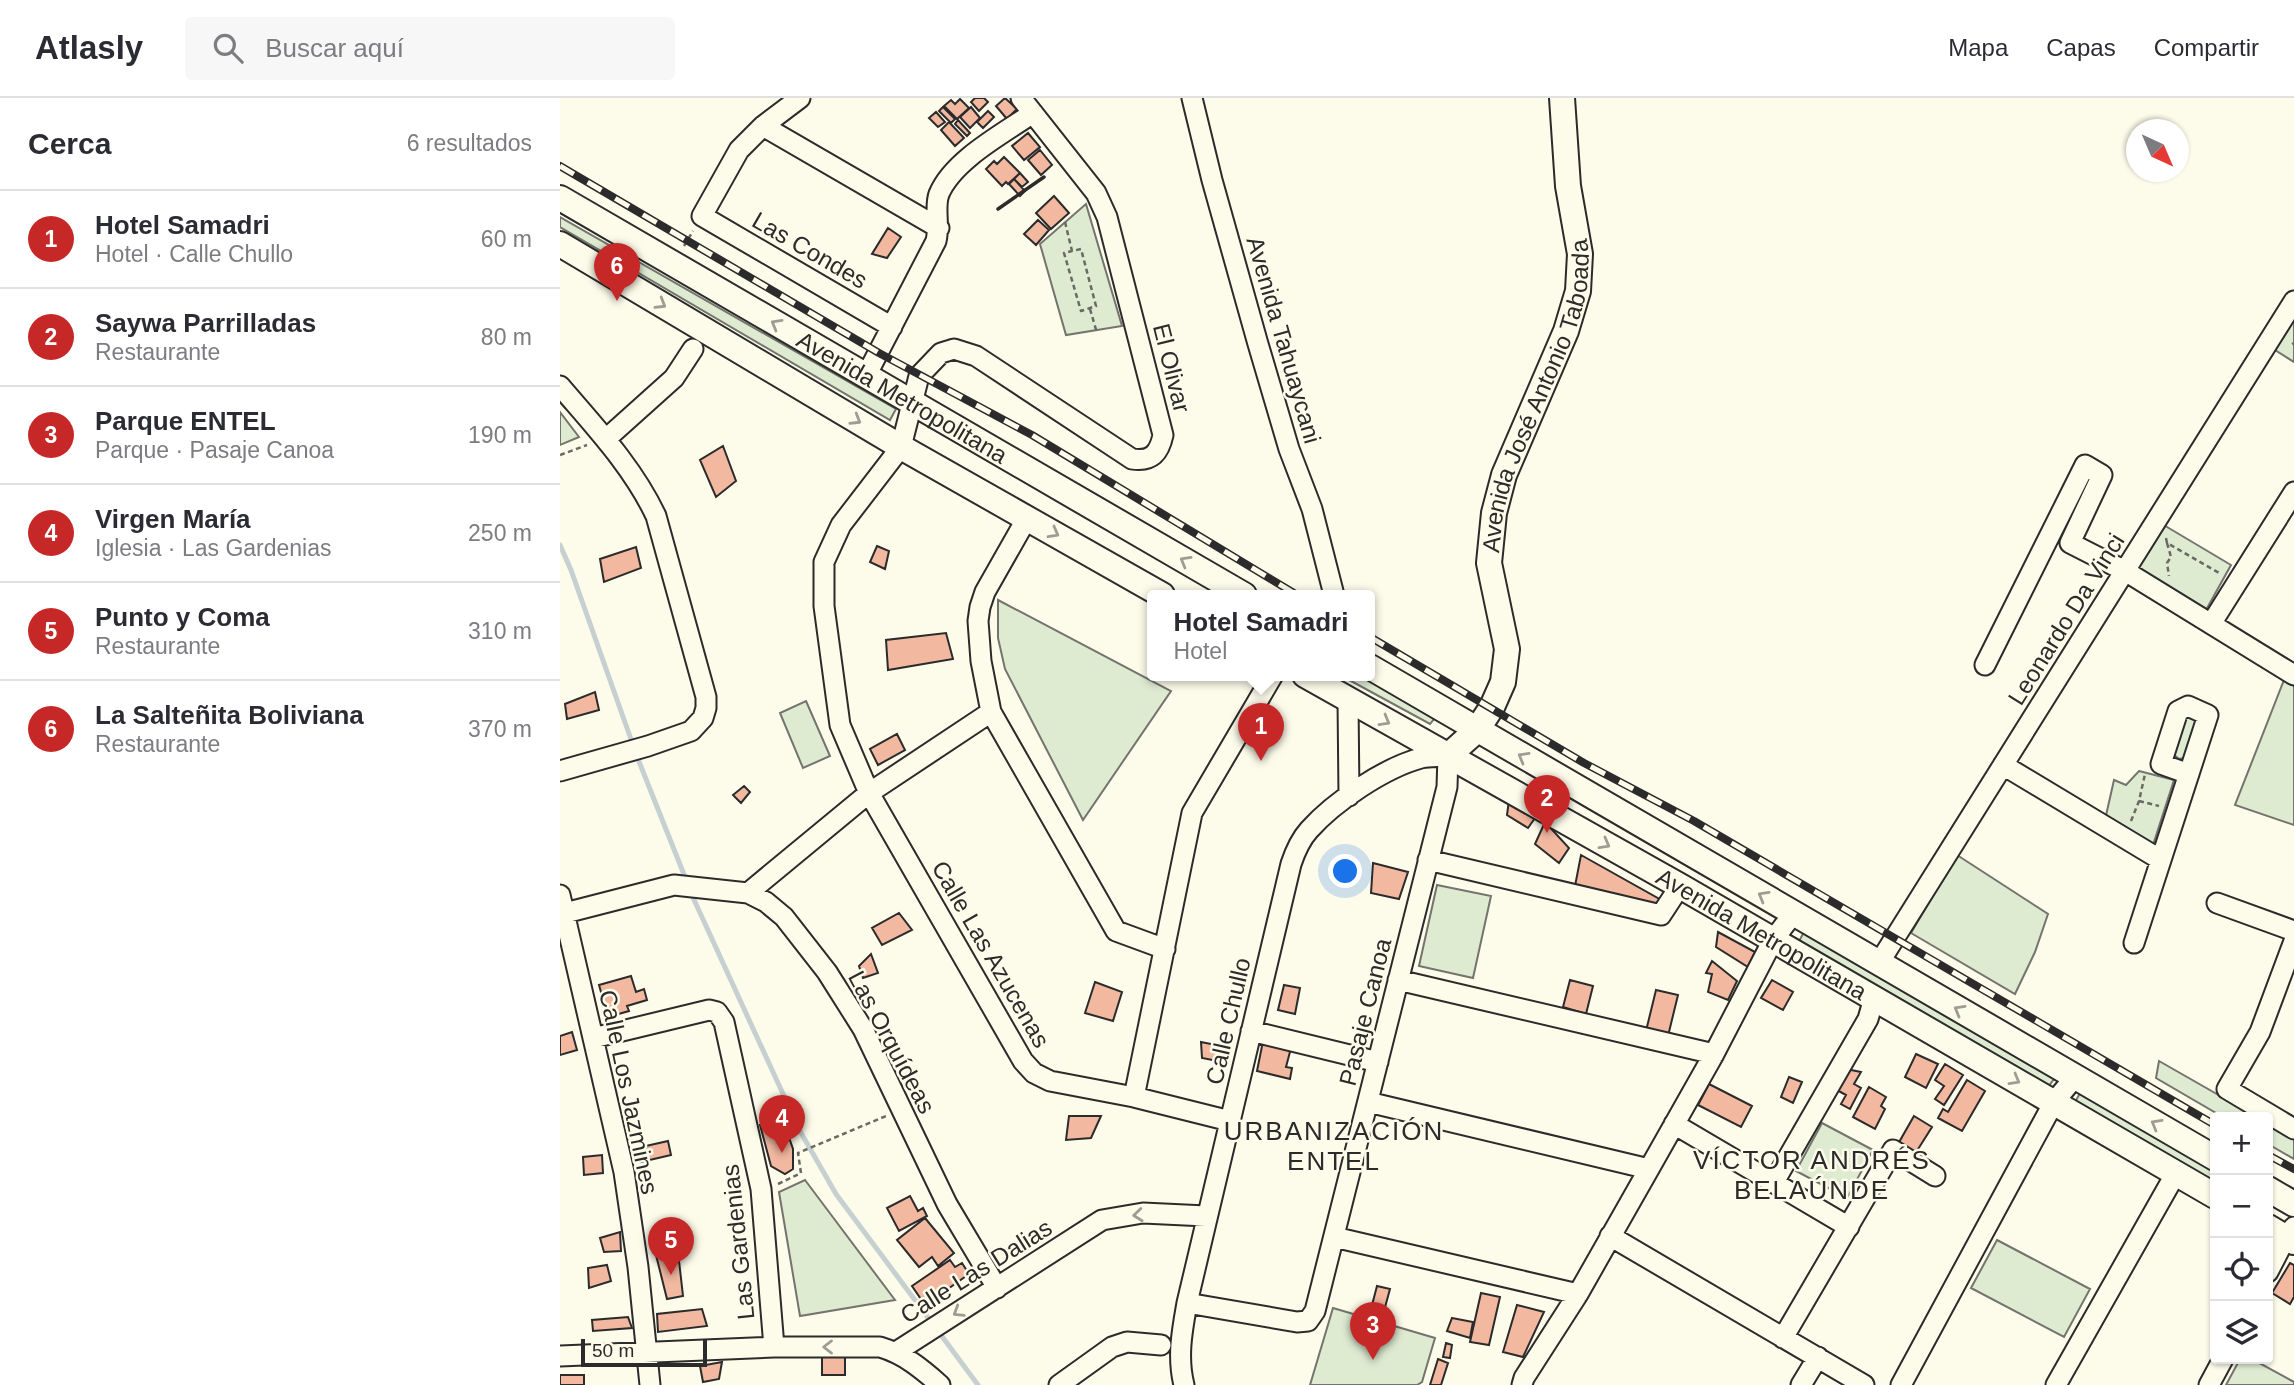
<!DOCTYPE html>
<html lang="es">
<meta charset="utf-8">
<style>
body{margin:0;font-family:Arial,sans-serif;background:#f7f7f7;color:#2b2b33}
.controls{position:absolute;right:21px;bottom:21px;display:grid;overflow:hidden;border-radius:7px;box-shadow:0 2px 5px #0004}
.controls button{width:63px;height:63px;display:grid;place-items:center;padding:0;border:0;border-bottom:2px solid #e1e1e2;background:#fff;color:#2b2b33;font:35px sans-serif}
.compass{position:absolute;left:1566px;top:21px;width:63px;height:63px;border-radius:50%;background:#fff;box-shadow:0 2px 5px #0004;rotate:136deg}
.scale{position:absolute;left:21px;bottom:18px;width:126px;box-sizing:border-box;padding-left:7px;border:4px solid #2b2b2b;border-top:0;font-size:19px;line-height:24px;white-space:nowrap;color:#2b2b2b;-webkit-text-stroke:5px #fdfbea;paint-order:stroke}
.you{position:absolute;left:786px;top:774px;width:24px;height:24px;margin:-18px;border:5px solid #fff;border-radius:50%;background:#1a73e8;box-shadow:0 0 0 10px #1a73e833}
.badge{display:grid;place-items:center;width:46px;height:46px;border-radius:50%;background:#c62828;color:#fff;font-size:23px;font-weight:700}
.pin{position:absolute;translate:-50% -58px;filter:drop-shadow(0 2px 4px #0008)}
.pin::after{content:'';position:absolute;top:37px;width:24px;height:21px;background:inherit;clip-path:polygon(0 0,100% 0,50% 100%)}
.popup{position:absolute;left:587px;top:492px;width:228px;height:91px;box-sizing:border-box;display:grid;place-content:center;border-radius:7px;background:#fff;filter:drop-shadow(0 2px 5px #0005);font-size:23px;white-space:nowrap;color:#7c7c81}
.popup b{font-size:26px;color:#2b2b33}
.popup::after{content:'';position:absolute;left:50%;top:100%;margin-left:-14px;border:14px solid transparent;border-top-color:#fff}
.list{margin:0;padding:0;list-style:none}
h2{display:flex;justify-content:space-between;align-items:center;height:91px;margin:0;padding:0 28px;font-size:30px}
h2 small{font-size:23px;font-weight:400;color:#7c7c81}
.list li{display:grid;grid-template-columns:46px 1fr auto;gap:21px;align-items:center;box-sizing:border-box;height:98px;padding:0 28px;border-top:2px solid #e1e1e2}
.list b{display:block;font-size:26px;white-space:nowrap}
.list p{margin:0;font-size:23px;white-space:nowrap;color:#7c7c81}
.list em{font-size:23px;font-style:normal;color:#7c7c81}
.icon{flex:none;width:38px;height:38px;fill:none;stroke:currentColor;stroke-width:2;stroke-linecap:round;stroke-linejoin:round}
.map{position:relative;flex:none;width:1734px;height:1287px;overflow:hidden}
header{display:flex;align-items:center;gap:42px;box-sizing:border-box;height:98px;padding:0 35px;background:#fff;border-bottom:2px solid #e1e1e2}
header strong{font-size:33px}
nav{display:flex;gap:38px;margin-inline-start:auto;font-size:24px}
.search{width:490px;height:63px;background:#f7f7f7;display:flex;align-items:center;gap:18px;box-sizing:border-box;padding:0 24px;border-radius:7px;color:#7c7c81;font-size:26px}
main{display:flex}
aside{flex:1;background:#fff}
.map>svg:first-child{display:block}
</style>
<header>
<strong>Atlasly</strong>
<div class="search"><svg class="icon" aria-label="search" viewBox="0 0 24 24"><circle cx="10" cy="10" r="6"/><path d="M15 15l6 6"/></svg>Buscar aquí</div>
<nav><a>Mapa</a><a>Capas</a><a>Compartir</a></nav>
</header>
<main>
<aside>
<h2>Cerca<small>6 resultados</small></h2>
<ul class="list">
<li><span class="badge">1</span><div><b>Hotel Samadri</b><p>Hotel · Calle Chullo</p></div><em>60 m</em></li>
<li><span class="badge">2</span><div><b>Saywa Parrilladas</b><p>Restaurante</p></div><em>80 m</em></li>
<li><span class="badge">3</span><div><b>Parque ENTEL</b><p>Parque · Pasaje Canoa</p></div><em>190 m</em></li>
<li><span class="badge">4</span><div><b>Virgen María</b><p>Iglesia · Las Gardenias</p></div><em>250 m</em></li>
<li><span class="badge">5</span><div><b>Punto y Coma</b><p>Restaurante</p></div><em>310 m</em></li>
<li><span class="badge">6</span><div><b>La Salteñita Boliviana</b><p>Restaurante</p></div><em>370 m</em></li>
</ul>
</aside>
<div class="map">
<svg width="1734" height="1287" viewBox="0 0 1734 1287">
<rect width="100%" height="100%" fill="#fdfbea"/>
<!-- green -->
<path fill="#deebd1" stroke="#74746e" stroke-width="2" d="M526,106L562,228L506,237L480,146Z
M0,119L336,311L330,322L0,129Z
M1734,219V264L1715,252Z
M0,314L19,339L0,347Z
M1602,426L1671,467L1646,512L1575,469Z
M438,502L611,593L523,722L445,571L438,540Z
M780,577H804L878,616L870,626Z
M1724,582L1734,588V727L1675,707Z
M246,603L270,658L243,670L220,615Z
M1630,616L1637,623L1624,660L1619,661L1613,656L1625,619Z
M1579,673L1614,682L1593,747L1545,722L1554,682L1566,687Z
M1397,757L1488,816L1475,854L1455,896L1351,835Z
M877,787L931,798L913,880L859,868Z
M1245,832L1494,981L1488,989L1237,847Z
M1599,963L1697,1019H1663L1596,980Z
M1520,995L1655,1071V1084L1514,1006Z
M1262,1025L1313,1052L1287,1100L1236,1073Z
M1708,1025L1734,1040V1061L1708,1046Z
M245,1082L335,1202L240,1218L219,1094Z
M1437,1142L1530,1191L1504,1239L1411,1190Z
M773,1210L875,1240L862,1284L857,1287H750Z
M1680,1261H1692L1734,1284V1287H1666Z"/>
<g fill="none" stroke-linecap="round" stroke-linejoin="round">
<!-- stream -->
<path stroke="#c7d0d0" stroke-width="5" d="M0,447L11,472L73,647
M76,656L127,784
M130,793L240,1033L276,1096L372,1225
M378,1233L418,1287"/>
</g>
<!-- building -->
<path fill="#f2b8a0" stroke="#2b2b2b" stroke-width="2" d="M415,0H424L428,4L419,13L411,4Z
M445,0L457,11L447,21L436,8Z
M400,1L409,10L397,21L384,8L391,2L395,6Z
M383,9L395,21L391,25L379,13Z
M411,9L420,20L410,30L400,19Z
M428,13L434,19L423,30L417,24Z
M376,14L385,24L378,29L369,20Z
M398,22L410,35L407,38L395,26Z
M389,24L404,40L395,48L381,32Z
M468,35L480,49L464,62L452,48Z
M480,52L492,67L481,77L468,62Z
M444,59L460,75L448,86L446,84L442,88L426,71L434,63L437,66Z
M460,75L468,84L462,89L454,81Z
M454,81L465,93L460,98L449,86Z
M494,98L509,115L491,131L476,115Z
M478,122L489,132L476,147L464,136Z
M328,130L341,139L327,160L312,156Z
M163,348L176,383L156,399L140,362Z
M317,448L329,453L325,471L310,464Z
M76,449L81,470L44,484L40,461Z
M386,535L393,561L328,572L326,542Z
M35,594L39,612L7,621L5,606Z
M337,636L345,652L318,667L310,651Z
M184,688L190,694L181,705L173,697Z
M949,702L975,720L968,730L947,717Z
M985,724L1009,750L999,765L975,746Z
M1021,757L1103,803L1100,815L1015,788Z
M813,765L848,774L839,801L811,795Z
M339,815L352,832L322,847L312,830Z
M1158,834L1195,854L1188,869L1156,849Z
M311,856L318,875L303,880L299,868Z
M1152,863L1177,883L1168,902L1148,894L1152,876L1146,875Z
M71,878L76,894L84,891L87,902L67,908L69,913L48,919L39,887Z
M1010,882L1033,888L1026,916L1003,909Z
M1212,882L1233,894L1223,912L1201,900Z
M535,884L562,894L553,923L525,915Z
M724,887L740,890L735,916L718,912Z
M1096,892L1118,897L1108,938L1086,933Z
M12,934L17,952L0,957V938Z
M703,943L731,950L726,969L732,970L730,981L697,973Z
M641,944L666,949L663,964L642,960Z
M1356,956L1378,966L1366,990L1345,979Z
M1385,966L1403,977L1384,1007L1375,1001L1384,988L1375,982Z
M1286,971L1301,974L1294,986L1301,990L1290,1011L1281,1006L1286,997L1275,991Z
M1229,979L1242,984L1233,1005L1221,999Z
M1407,982L1425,993L1402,1033L1378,1020L1383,1011L1388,1014Z
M1149,986L1192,1008L1181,1029L1138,1007Z
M1309,989L1326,999L1321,1008L1325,1011L1315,1031L1293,1019Z
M509,1018H541L531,1040L506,1042Z
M1354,1018L1372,1029L1355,1056L1338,1046Z
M215,1022L219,1030L225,1028L233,1051V1071L225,1076L211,1068L200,1027Z
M108,1043L111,1057L81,1064L77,1050Z
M42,1057L43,1075L24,1077L23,1059Z
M350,1098L358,1113L363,1110L367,1118L339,1133L327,1110Z
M365,1120L394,1155L378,1168L372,1159L359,1169L337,1142Z
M60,1134L61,1153L44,1154L40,1140Z
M118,1154L123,1198L107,1201L96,1157Z
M390,1162L395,1169L402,1165L409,1176L365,1207L352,1188Z
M1730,1165L1734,1167V1199L1730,1206L1712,1195Z
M47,1167L51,1183L29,1190L28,1170Z
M817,1188L830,1191L824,1213L811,1211Z
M921,1195L940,1199L929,1247L910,1244Z
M957,1207L984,1214L963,1259L943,1254Z
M142,1211L147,1228L98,1234L97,1216Z
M68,1219L72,1230L33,1233L32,1222Z
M892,1220L913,1224L910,1240L887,1233Z
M886,1245L892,1247L890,1260L883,1259Z
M262,1255L285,1256V1277H262Z
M878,1261L888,1265L881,1287H870Z
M162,1264L159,1281L143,1284L140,1268Z
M0,1277H24V1287H0Z"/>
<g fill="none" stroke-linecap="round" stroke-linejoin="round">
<defs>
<path id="minor" d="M240,0L203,28L179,52L142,118L332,229
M461,0L536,95L547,119L603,337C599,356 591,364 572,361L416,258L394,251L381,255L359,278L341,349L281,427L264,464V508L280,627L309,695L463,963L474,975L490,983L574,999L670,1023
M632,0L652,82L698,246L729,351L752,411L774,497
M203,28L379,130
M306,278L376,143C380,127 374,109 379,96C393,62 444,35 473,15
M0,288C35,329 73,369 96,418L146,599V610L143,620L131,633L88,648L0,673
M46,341L114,280L133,251
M467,420L425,494L420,509L418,523L421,563L431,614L556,833L605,851
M1651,526L1734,394
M1425,567L1525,367L1542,377L1510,445L1565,473L1734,577
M788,602L789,698
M1443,667L1601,762
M868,762L1101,817L1120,788
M188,795L309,695L431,614
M0,797L64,1074L78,1169L90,1287
M1657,805L1734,833
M5,815L114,787L188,795L206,804L224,819L267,874L303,931L387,1106L437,1190
M1734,843L1700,934L1667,991L1734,1031
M1574,845C1599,769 1624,693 1648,617L1628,608L1618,613L1601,666L1629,676
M1319,865L1734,203
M838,882L1154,956
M691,933L818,964
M33,940L149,912L157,914L164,924L201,1091L214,1249
M574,999L632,715L713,577
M808,1004L1089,1071
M1114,1026L1289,1129
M1214,1084L1308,921L1314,900
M1050,1138L1304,1287
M774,1139L1018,1196
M1708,1174L1726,1139L1734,1129
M1223,1240L1333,1052L1375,1078
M336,1254L542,1122L583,1115L646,1118
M0,1258L214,1249H320C344,1256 362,1271 380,1287
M499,1287L552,1249L567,1244L601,1247
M624,1287C617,1259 622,1233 627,1205L731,766C735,754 740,742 749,732C774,704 824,670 861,660C869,658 879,659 888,658L887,689L755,1213L748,1223L737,1224L627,1205
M962,1287L964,1280L1018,1196L1089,1071L1154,956L1213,842L1233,816
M1241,1287L1258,1259
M1341,1287L1494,1004L1515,979
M1496,1287L1616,1075
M1649,1287L1663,1261"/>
<g id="major">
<path id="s1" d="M0,100L684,497"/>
<path d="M0,146L341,349L602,497"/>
<path d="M810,569L1655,1060"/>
<path id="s2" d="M745,577L1120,788L1655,1098"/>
<path id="s3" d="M888,658L917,632L932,609L943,584L947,551L929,465L934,415L944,377L1006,233L1018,193L1020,156L1008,88L1002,0"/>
<path d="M1708,1091L1734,1106"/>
<path d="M1708,1129L1734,1144"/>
</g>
</defs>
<!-- minor casing -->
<use href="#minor" stroke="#2b2b2b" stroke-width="23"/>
<!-- major casing -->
<use href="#major" stroke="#2b2b2b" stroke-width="28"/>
<!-- path -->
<path stroke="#6a6964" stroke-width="2.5" stroke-dasharray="5 3.5" stroke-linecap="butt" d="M505,124L512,153L521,151L536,208L521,213L504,155L512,153
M124,148L133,133
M530,211L537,235
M1732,246L1734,245
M0,357L27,347
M1606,440L1607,445L1661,476
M1607,445L1611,459L1607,465L1609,478
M1579,703L1599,708
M1571,723L1579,703L1585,676
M218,1086L241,1075L238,1055L326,1018"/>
<!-- minor -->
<use href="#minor" stroke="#fdfbea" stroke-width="19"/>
<!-- major -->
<use href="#major" stroke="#fdfbea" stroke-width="24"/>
<defs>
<path id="rail" d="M0,68L319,255L472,337L737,497
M810,539L1024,665L1134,723L1655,1027
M1708,1057L1734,1071"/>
</defs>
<!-- rail casing -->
<use href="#rail" stroke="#2b2b2b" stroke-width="8"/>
<!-- rail -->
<use href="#rail" stroke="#fdfbea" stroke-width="5" stroke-dasharray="16" stroke-linecap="butt"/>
<!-- wall -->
<path stroke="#2b2b2b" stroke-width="3.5" d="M438,111L484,79"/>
</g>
<!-- one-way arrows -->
<defs><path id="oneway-chevron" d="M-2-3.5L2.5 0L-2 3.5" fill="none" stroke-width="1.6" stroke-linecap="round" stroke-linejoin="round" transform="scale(1.75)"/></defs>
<g stroke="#9e9d94">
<use href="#oneway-chevron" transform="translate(101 206) rotate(31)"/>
<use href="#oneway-chevron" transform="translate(216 226) rotate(-150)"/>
<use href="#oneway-chevron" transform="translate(296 322) rotate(31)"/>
<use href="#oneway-chevron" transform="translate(494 435) rotate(29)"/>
<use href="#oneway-chevron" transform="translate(625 463) rotate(-150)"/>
<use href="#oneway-chevron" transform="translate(825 623) rotate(30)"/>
<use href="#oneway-chevron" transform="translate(963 659) rotate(-150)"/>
<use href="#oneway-chevron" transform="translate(1045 746) rotate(29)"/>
<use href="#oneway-chevron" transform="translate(1203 798) rotate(-150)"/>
<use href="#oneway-chevron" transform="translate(1399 912) rotate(-150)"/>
<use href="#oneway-chevron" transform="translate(1455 982) rotate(30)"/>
<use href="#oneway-chevron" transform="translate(1596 1026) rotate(-150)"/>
<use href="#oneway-chevron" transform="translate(578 1117) rotate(174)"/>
<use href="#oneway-chevron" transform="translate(398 1214) rotate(148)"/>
<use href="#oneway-chevron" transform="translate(268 1249) rotate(180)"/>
</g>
<g text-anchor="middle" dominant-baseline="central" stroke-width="5" stroke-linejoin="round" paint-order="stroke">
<!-- street labels -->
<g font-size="24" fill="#2b2b2b" stroke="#fdfbea">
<text transform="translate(250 152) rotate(30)">Las Condes</text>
<text transform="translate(724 242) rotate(74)">Avenida Tahuaycani</text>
<text transform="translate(612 270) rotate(76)">El Olivar</text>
<text stroke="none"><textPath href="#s3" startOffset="390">Avenida José Antonio Taboada</textPath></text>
<text stroke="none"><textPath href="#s1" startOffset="396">Avenida Metropolitana</textPath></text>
<text transform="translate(1506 521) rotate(-58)">Leonardo Da Vinci</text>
<text stroke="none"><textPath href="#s2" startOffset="525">Avenida Metropolitana</textPath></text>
<text transform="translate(431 856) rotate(60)">Calle Las Azucenas</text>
<text transform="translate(805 914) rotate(-76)">Pasaje Canoa</text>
<text transform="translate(668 923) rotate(-77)">Calle Chullo</text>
<text transform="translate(332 944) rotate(62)">Las Orquídeas</text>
<text transform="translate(69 994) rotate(78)">Calle Los Jazmines</text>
<text transform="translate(178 1144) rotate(-96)">Las Gardenias</text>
<text transform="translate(416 1173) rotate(-32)">Calle Las Dalias</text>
</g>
<!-- neighbourhood labels -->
<g font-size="26" letter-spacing="2" fill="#2b2b2b" stroke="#fdfbea">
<text x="774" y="1033">URBANIZACIÓN<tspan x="774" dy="30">ENTEL</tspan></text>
<text x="1252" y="1062">VÍCTOR ANDRÉS<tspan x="1252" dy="30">BELAÚNDE</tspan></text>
</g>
</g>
</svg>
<div class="controls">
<button>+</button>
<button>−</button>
<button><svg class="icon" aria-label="locate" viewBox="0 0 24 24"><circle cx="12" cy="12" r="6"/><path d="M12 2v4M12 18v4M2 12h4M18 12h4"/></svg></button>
<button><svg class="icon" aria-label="layers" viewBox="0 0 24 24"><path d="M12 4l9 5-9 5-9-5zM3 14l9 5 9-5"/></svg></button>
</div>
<svg class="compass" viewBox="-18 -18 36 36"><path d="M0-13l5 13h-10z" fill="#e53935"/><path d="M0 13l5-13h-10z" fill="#7c7c81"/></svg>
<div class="scale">50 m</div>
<div class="you"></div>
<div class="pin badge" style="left:701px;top:663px">1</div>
<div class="popup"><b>Hotel Samadri</b>Hotel</div>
<div class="pin badge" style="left:987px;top:735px">2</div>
<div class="pin badge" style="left:813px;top:1262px">3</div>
<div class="pin badge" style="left:222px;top:1055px">4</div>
<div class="pin badge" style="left:111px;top:1177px">5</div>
<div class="pin badge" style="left:57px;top:203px">6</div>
</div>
</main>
